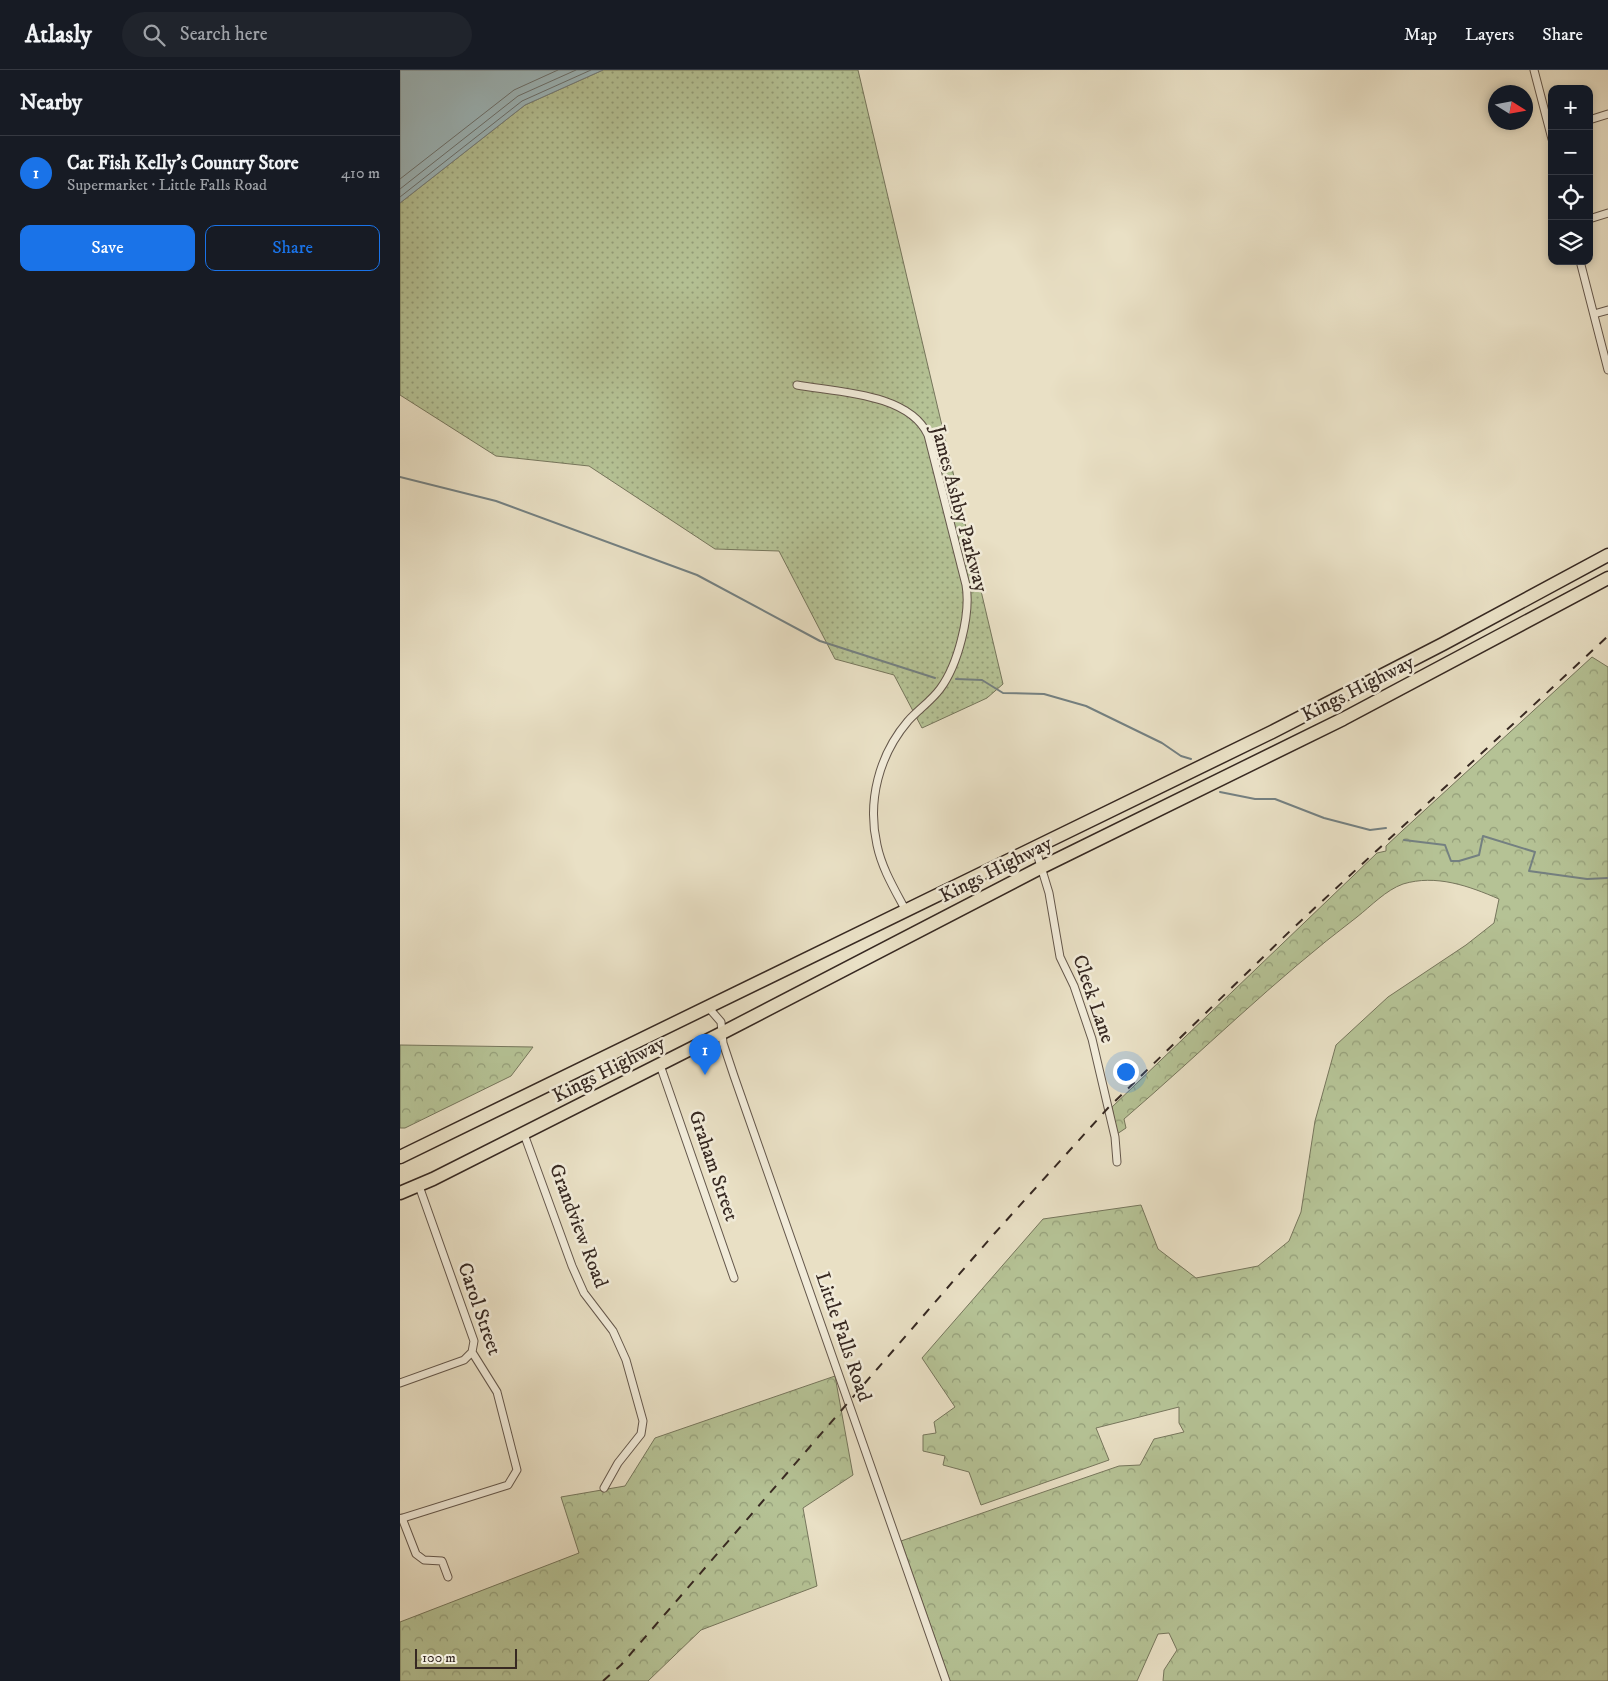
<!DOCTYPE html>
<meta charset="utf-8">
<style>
body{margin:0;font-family:"IM FELL DW Pica",serif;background:#20242c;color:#f1f3f6}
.controls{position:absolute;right:15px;top:15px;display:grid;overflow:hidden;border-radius:10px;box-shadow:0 2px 8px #0003}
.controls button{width:45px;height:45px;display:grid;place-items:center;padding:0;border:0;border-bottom:1px solid #363941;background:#171b24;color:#f1f3f6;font:25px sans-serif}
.compass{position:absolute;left:1088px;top:15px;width:45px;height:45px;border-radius:50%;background:#171b24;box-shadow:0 2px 8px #0003;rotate:101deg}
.scale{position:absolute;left:15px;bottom:12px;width:102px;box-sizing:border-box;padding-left:5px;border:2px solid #372922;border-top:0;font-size:14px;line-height:18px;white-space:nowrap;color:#372922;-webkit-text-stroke:4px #f1ebd9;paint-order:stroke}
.you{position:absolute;left:725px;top:1001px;width:18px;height:18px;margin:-12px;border:4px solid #fff;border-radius:50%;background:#1a73e8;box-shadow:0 0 0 8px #1a73e833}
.badge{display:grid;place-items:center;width:32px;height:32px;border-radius:50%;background:#1a73e8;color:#fff;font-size:16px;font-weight:700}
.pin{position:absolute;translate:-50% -41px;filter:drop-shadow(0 1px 2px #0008)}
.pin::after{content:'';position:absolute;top:26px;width:18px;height:15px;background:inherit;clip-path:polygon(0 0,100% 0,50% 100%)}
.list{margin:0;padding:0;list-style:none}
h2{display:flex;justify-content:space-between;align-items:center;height:65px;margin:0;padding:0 20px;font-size:21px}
h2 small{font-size:16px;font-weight:400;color:#9ea1a6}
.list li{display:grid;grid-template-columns:32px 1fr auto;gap:15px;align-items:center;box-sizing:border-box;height:75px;padding:0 20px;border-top:1px solid #363941}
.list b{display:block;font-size:19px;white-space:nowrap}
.list p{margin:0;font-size:16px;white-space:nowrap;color:#9ea1a6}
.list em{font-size:16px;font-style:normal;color:#9ea1a6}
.actions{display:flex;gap:10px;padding:15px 20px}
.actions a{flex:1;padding:11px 0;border:1px solid #1a73e8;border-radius:10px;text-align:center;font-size:18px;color:#1a73e8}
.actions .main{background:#1a73e8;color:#fff}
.icon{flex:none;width:28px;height:28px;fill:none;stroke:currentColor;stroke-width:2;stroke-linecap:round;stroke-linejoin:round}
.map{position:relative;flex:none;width:1208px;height:1611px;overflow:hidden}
header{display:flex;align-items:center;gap:30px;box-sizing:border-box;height:70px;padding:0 25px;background:#171b24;border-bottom:1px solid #363941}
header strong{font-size:24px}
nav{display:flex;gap:28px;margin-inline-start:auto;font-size:18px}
.search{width:350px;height:45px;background:#20242c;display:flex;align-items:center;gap:12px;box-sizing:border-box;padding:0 18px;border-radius:28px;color:#9ea1a6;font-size:19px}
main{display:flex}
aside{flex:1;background:#171b24}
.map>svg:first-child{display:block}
</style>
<header>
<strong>Atlasly</strong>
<div class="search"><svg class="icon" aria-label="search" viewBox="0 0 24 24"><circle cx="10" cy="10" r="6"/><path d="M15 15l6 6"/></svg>Search here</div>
<nav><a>Map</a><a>Layers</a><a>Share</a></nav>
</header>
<main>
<aside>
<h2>Nearby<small></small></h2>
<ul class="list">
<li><span class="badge">1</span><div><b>Cat Fish Kelly's Country Store</b><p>Supermarket · Little Falls Road</p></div><em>410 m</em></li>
</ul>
<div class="actions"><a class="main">Save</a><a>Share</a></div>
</aside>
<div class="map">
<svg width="1208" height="1611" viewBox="0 0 1208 1611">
<defs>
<pattern id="forest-crowns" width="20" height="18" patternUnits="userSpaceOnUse" patternTransform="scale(1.25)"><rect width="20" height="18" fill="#b5c295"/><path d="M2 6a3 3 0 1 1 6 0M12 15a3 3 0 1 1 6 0" fill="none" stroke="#949e79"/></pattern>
<pattern id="park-dots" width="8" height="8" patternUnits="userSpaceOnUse" patternTransform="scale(1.25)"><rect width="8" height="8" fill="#b5c295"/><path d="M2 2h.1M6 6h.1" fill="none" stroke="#949e79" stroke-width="1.8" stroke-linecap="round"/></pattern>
</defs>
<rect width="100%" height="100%" fill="#e9e0c5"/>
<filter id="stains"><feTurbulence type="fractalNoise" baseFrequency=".004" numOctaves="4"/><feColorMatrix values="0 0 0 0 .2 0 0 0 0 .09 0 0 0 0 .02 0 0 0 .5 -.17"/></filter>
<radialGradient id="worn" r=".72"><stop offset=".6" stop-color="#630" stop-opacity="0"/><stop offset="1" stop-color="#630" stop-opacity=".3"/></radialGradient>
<!-- forest -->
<path fill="url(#forest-crowns)" stroke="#76765c" d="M1192,587L1208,597V1611H763L764,1600L777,1580L769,1563L758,1564L737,1611H550L501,1471L719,1396L740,1395L754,1369L784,1362L779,1353V1337L696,1358L709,1390L581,1435L569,1402L543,1395L545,1386L523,1381V1365L536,1363L534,1352L555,1337L522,1288L643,1149L741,1135L758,1179L796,1208L858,1196L889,1171L901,1142L915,1051L936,975L988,927L1066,875L1094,853L1099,829C1069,816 1036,804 1003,814C986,820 971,836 957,847C875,909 802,982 724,1049L726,1058L717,1064L712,1037L977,783L986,781V776L1002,761Z
M0,975L133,977L111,1006L5,1058H0Z
M435,1306L453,1405L403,1438L417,1516L301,1560L248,1611H0V1552L179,1483L161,1427L225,1416L255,1368Z"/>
<!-- park -->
<path fill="url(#park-dots)" stroke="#76765c" d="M203,0H458L603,614L587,628L522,658L494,605L435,589L379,481L315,479L189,396L96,386L0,325V133L125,35Z"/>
<!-- water -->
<path fill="#9dbac0" stroke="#748081" d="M0,0H203L125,35L0,133Z"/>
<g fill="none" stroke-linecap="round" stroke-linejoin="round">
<!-- shore -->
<path stroke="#6a7271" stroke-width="1" d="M0,109L114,20L158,0
M0,119L118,26L176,0
M0,127L122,31L191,0"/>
<!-- stream -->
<path stroke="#748081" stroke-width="2" d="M0,407L96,431L297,505L420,571L535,608
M556,609L582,610L603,623L644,624L686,636L762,673L781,686L791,689
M820,722L855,729H875L924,748L970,760L986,758
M1004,770L1045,775L1051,791H1059L1079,785L1083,766L1135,782L1129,801L1187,809L1208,808"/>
<defs>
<path id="street" d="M1134,0L1152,69
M1189,50L1208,44
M1189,149L1208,143
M1180,191L1208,300
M1194,244L1208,240
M397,315C436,322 509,323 528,365L566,515C571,544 558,595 540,619C531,631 518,640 508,651C479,685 467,731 477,775C482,799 495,820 506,841
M635,777L649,823L660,887L674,916L692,969L715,1067L717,1092
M308,937L321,952L323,973L334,1006L546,1611
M260,995L334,1208
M124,1064L172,1196L184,1223L213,1261L226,1290L243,1351L241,1364L218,1393L204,1418
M0,1313L64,1290L72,1282
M2,1448L16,1484L24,1490L42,1491L48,1507
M0,1449L108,1415L117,1400L97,1322L72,1282L74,1271L19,1116"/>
<path id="highway" d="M0,1087L872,662L1043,574L1208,485
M0,1123L33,1109L322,963L642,797L943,649L1208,508"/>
</defs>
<!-- street casing -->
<use href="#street" stroke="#64574b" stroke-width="9"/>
<!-- highway casing -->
<use href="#highway" stroke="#372922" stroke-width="15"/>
<!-- street -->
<use href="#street" stroke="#f1ebd9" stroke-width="7"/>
<!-- highway -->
<use href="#highway" stroke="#e9e0c5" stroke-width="12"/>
<!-- rail -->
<path stroke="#372922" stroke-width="2" stroke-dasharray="9 9" stroke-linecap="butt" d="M203,1611L221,1595L594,1164L708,1038L890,861L1208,566"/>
</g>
<g text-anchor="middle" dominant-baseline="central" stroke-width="5" stroke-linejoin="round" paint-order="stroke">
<!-- street labels -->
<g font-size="20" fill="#372922" stroke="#f1ebd9">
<text transform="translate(559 439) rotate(75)">James Ashby Parkway</text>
<text transform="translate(958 619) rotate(-27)">Kings Highway</text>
<text transform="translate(596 800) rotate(-27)">Kings Highway</text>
<text transform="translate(693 929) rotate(71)">Cleek Lane</text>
<text transform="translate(209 1000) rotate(-27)">Kings Highway</text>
<text transform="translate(313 1096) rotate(71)">Graham Street</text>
<text transform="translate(178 1156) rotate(69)">Grandview Road</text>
<text transform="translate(79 1239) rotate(71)">Carol Street</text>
<text transform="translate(443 1267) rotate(71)">Little Falls Road</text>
</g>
</g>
<rect width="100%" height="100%" filter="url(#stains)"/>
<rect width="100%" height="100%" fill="url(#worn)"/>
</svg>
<div class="controls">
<button>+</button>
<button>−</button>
<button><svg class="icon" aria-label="locate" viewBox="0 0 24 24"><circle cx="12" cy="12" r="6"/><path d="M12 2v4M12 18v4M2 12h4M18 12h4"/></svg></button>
<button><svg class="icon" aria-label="layers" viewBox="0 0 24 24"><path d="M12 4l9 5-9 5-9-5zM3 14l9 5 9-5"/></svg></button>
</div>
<svg class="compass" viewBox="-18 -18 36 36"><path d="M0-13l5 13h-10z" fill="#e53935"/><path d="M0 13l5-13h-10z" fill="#9ea1a6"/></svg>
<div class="scale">100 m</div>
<div class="you"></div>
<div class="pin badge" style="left:305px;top:1005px">1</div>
</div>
</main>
